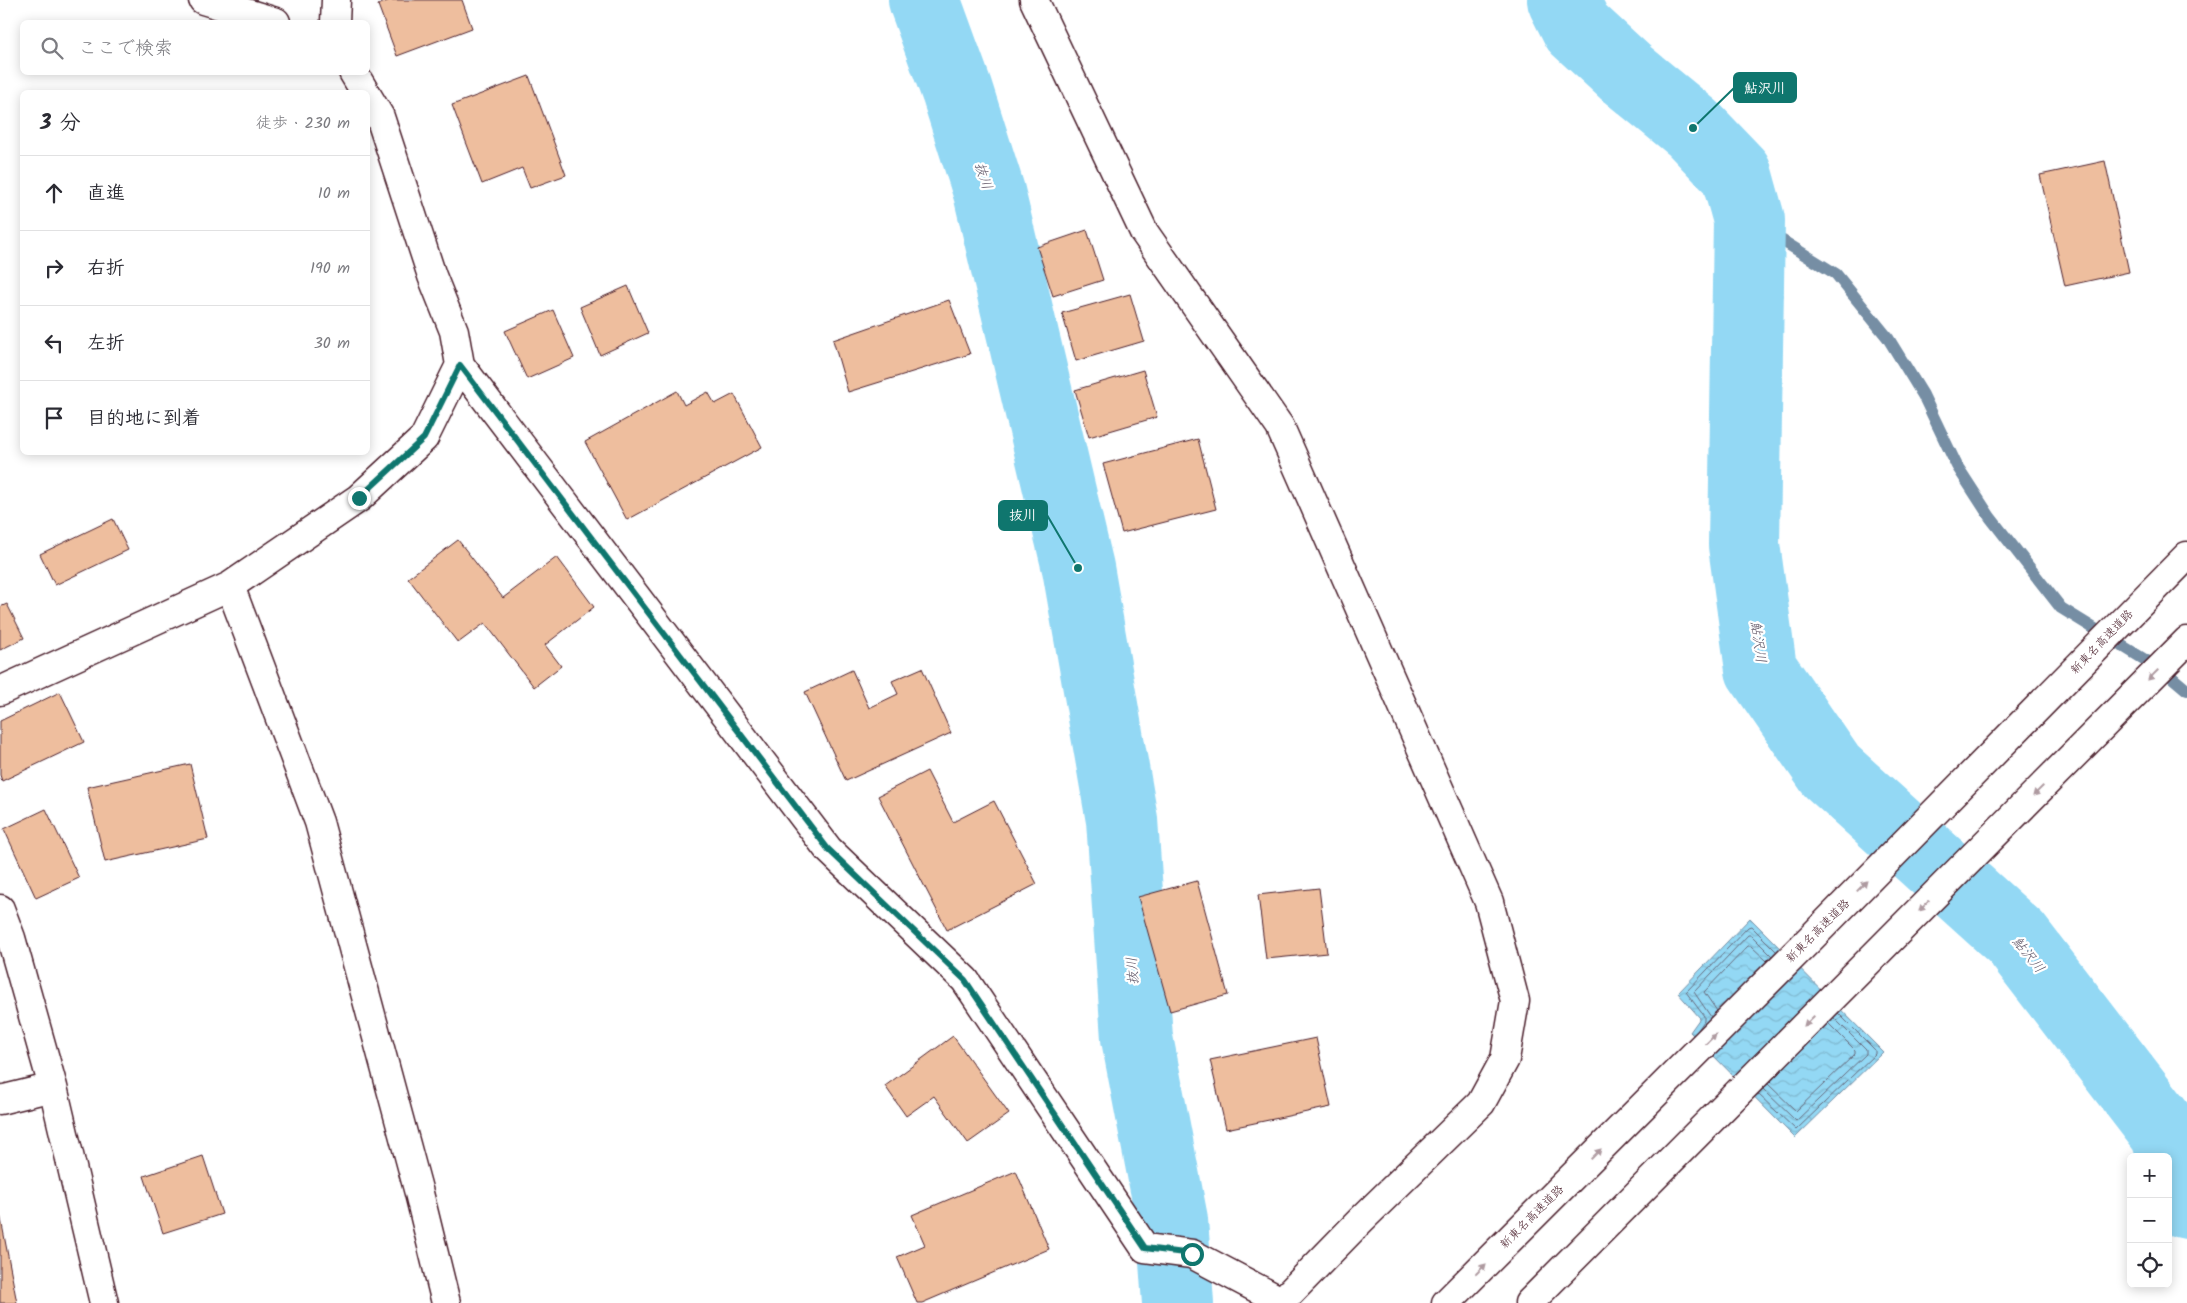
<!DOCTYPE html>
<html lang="ja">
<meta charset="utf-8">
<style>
body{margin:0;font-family:Kalam,"Klee One",sans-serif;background:#f2f2f3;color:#2b2b33}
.controls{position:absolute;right:15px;bottom:15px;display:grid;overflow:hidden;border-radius:8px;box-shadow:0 2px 12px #0003}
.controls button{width:45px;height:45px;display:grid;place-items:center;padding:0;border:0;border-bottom:1px solid #e1e1e2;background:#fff;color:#2b2b33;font:25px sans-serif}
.stop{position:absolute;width:15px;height:15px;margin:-11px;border:4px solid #0f766e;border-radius:50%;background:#fff}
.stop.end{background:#0f766e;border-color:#fff;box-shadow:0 1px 5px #0008}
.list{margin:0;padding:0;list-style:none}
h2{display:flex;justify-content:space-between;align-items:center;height:65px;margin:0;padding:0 20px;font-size:21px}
h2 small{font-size:16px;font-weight:400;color:#7c7c81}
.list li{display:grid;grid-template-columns:32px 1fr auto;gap:15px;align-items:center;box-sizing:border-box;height:75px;padding:0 20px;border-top:1px solid #e1e1e2}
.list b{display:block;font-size:19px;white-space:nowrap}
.list em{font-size:16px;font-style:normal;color:#7c7c81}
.icon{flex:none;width:28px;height:28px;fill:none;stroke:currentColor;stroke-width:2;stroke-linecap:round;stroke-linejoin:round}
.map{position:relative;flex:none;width:2187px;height:1303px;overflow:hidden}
.search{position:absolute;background:#fff;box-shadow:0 2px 12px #0003;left:20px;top:20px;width:350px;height:55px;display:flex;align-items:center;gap:12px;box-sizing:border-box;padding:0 18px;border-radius:8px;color:#7c7c81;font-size:19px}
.panel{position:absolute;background:#fff;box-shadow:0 2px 12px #0003;left:20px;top:90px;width:350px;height:365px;border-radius:8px}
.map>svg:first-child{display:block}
</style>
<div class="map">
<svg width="2187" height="1303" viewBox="0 0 2187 1303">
<defs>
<pattern id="water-waves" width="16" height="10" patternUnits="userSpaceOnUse" patternTransform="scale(1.25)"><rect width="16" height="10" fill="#93d8f4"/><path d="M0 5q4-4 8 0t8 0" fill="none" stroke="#80b9d1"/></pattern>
</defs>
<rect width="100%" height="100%" fill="#fff"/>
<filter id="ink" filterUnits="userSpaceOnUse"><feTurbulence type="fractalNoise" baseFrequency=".02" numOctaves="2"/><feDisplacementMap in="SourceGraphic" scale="10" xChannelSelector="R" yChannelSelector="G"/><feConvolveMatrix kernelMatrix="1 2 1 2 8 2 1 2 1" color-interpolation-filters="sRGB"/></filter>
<g filter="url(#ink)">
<!-- water -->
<path fill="url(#water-waves)" stroke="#768ea4" d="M1750,918L1883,1052L1795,1138L1690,1032L1700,1018L1678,993Z"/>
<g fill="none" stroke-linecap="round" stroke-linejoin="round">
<!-- shore -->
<path stroke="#67697b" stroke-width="1" d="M1717,1011L1704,992L1748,946H1751L1767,961
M1711,1017L1694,992L1748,935H1751L1772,956
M1698,1030L1704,1021V1016L1686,992L1748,927L1751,926L1776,951
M1768,1084L1796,1111L1855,1054V1050L1828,1023
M1763,1089L1796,1121L1866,1054V1050L1834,1018
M1758,1094L1796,1130L1875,1054V1050L1838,1013"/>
<!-- stream -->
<path stroke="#768ea4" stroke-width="12" d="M1749,220L1836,274L1888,338L1923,395L1957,466L1990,517L2061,608L2168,674L2187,690"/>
<!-- river -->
<path stroke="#93d8f4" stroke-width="72" d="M924,0L957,91L989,192L1078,568L1122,820L1137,1038L1172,1220L1178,1303
M1563,0L1577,28L1627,74L1693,128L1736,173L1749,220L1744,545L1761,669L1831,771L2016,938L2166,1133L2187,1203"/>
</g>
<!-- building -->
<path fill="#eebe9e" stroke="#4a1f2b" d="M390,0H462L472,28L397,56L378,5Z
M529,76L566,175L530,188L522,168L482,184L452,105Z
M2105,161L2129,272L2065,286L2040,175Z
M1087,230L1103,280L1053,296L1037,247Z
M628,286L648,333L600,355L580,307Z
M1130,294L1144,341L1076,361L1062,313Z
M949,300L970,354L848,392L833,340Z
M553,310L574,358L527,379L505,331Z
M1143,370L1157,417L1089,437L1075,390Z
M677,391L684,405L708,392L715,404L734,394L762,447L627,520L585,442Z
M1198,439L1216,509L1122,533L1103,464Z
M113,519L128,550L55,585L40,554Z
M458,540L503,598L557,557L594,607L545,645L561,666L534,687L485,623L458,643L408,578Z
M7,604L24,638L0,650V607Z
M922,668L951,733L846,781L805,692L852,670L869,708L898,694L892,681Z
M60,692L84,742L2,781L0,775V721Z
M190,764L208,839L105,862L87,787Z
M927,771L953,822L994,801L1037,884L947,930L878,796Z
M46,809L79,878L36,898L4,829Z
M1197,881L1228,995L1170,1011L1138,897Z
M1319,888L1327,953L1266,959L1258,895Z
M953,1036L1009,1114L968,1143L934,1096L906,1116L885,1086Z
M1316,1038L1331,1107L1226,1129L1210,1060Z
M203,1156L222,1214L163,1233L144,1176Z
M1016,1171L1049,1249L922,1303H917L897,1257L925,1245L912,1215Z
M0,1214L17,1303H0Z"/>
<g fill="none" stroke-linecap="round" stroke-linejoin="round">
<defs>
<path id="street" d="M203,0L276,22
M1034,0L1144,232L1280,427L1489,902L1515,1001L1505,1059L1481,1103L1361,1220L1280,1303
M335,22L336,0
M353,72L365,92
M460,365L828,849L965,980L1145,1248L1192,1254L1281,1301
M230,586L319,822L419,1193L446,1303
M0,691L230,586L359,498L424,438L460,365L454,331L432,276L380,117L368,97
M0,909L11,938L53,1087L104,1303
M0,1100L53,1087"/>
<path id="highway" d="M1446,1303L1812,937L2187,556
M1529,1303L2187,641"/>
</defs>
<!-- street casing -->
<use href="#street" stroke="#4a1f2b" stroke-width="31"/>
<!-- highway casing -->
<use href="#highway" stroke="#4a1f2b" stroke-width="31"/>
<!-- street -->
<use href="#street" stroke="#fff" stroke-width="28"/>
<!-- highway -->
<use href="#highway" stroke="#fff" stroke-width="28"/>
</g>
<!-- one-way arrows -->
<defs><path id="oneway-solid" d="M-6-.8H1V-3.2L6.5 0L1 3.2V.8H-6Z" transform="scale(1.25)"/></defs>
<g fill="#ae9aa0">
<use href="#oneway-solid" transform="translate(2153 675) rotate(135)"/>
<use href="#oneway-solid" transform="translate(2038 791) rotate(135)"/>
<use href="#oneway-solid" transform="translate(1862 886) rotate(-46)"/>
<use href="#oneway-solid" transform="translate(1924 906) rotate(135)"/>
<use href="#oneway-solid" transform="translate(1809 1021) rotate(135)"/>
<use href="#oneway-solid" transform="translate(1711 1039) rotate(-45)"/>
<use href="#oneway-solid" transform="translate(1596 1154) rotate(-45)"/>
<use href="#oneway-solid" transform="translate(1481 1269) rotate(-45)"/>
</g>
</g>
<g fill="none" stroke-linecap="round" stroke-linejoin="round" filter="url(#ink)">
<!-- route -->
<path stroke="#0f766e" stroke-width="6" d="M359,498L424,438L460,365L828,849L965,980L1145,1248L1192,1254"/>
</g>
<g text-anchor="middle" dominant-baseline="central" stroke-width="4.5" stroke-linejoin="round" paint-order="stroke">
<!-- street labels -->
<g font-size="12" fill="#4a1f2b" stroke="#fff">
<text transform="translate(2102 642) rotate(-46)">新東名高速道路</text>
<text transform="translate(1818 931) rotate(-45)">新東名高速道路</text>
<text transform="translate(1532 1217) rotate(-45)">新東名高速道路</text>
</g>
<!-- water labels -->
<g font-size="14" font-style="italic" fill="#605667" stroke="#fff">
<text transform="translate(983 176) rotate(72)">抜川</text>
<text transform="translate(1758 642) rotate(82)">鮎沢川</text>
<text transform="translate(2028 955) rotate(51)">鮎沢川</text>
<text transform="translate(1133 971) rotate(-94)">抜川</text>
</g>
</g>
<!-- callouts -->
<path fill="none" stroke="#0f766e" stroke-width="2" d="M1693 128L1734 88M1078 568L1047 515"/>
<g fill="#0f766e" stroke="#fff" stroke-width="2">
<circle cx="1693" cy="128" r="5"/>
<circle cx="1078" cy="568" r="5"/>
</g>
<g fill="#0f766e" stroke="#0f766e" stroke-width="2">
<rect x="1734" y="73" width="62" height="29" rx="5"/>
<rect x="999" y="501" width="48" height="29" rx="5"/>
</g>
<g font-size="14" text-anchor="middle" font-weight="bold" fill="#fff">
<text x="1765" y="93">鮎沢川</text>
<text x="1023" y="520">抜川</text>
</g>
</svg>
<div class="controls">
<button>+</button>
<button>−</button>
<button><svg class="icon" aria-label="locate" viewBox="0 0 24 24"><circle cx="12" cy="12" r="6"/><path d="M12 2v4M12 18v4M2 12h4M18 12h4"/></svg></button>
</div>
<div class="stop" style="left:1192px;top:1254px"></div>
<div class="stop end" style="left:359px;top:498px"></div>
<div class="search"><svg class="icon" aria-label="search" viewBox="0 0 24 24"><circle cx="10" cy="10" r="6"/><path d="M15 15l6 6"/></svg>ここで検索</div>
<section class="panel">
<h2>3 分<small>徒歩 · 230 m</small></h2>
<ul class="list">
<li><svg class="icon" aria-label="ahead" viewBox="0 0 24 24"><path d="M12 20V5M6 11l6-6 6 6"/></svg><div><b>直進</b></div><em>10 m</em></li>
<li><svg class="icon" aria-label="right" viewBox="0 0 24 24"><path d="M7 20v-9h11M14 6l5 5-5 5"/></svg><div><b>右折</b></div><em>190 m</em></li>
<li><svg class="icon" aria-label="left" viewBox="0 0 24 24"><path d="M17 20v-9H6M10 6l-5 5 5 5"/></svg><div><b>左折</b></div><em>30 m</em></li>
<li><svg class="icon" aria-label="arrive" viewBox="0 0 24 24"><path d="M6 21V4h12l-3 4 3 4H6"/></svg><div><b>目的地に到着</b></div></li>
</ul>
</section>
</div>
